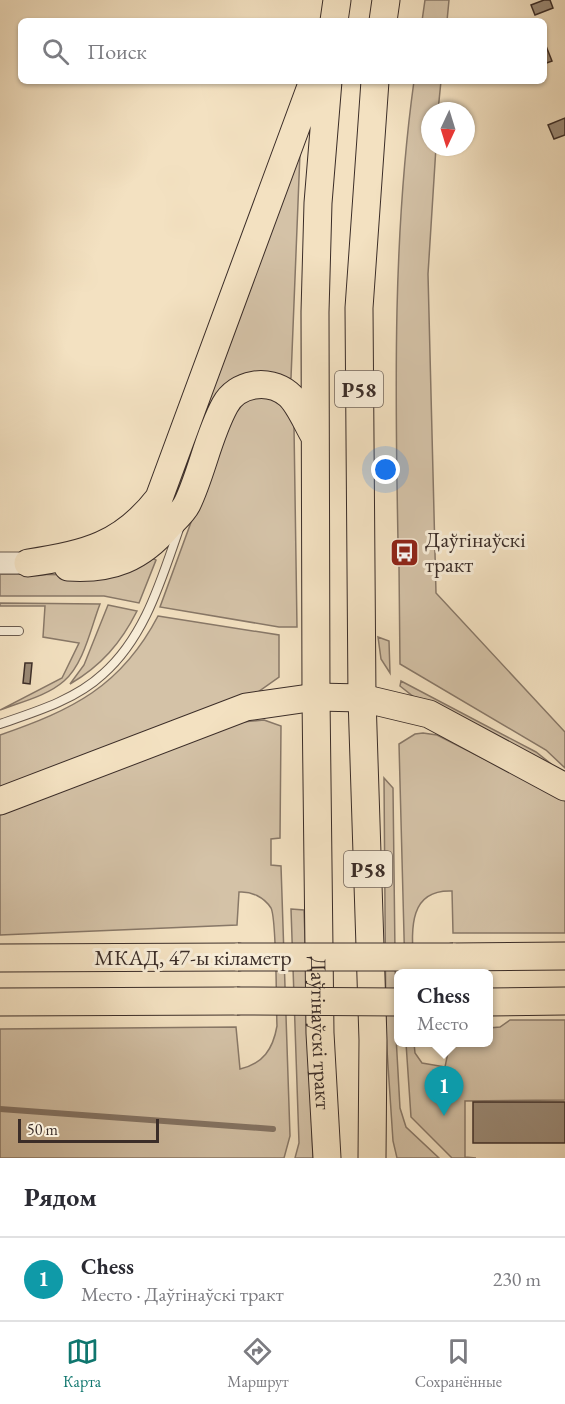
<!DOCTYPE html>
<html lang="ru">
<meta charset="utf-8">
<style>
body{margin:0;font-family:"EB Garamond",serif;background:#f7f7f7;color:#2b2b33}
.compass{position:absolute;left:421px;top:102px;width:54px;height:54px;border-radius:50%;background:#fff;box-shadow:0 2px 4px #0004;rotate:184deg}
.scale{position:absolute;left:18px;bottom:15px;width:141px;box-sizing:border-box;padding-left:6px;border:3px solid #3b2d28;border-top:0;font-size:16px;line-height:21px;white-space:nowrap;color:#3b2d28;-webkit-text-stroke:4px #f7ecd7;paint-order:stroke}
.you{position:absolute;left:386px;top:470px;width:21px;height:21px;margin:-15px;border:4px solid #fff;border-radius:50%;background:#1a73e8;box-shadow:0 0 0 9px #1a73e833}
.badge{display:grid;place-items:center;width:39px;height:39px;border-radius:50%;background:#0f766e;color:#fff;font-size:20px;font-weight:700}
.pin{position:absolute;translate:-50% -50px;filter:drop-shadow(0 2px 3px #0008)}
.pin::after{content:'';position:absolute;top:32px;width:21px;height:18px;background:inherit;clip-path:polygon(0 0,100% 0,50% 100%)}
.popup{position:absolute;left:394px;top:969px;width:99px;height:78px;box-sizing:border-box;display:grid;place-content:center;border-radius:9px;background:#fff;filter:drop-shadow(0 2px 4px #0005);font-size:20px;white-space:nowrap;color:#7c7c81}
.popup b{font-size:22px;color:#2b2b33}
.popup::after{content:'';position:absolute;left:50%;top:100%;margin-left:-12px;border:12px solid transparent;border-top-color:#fff}
.list{margin:0;padding:0;list-style:none}
h2{display:flex;justify-content:space-between;align-items:center;height:78px;margin:0;padding:0 24px;font-size:26px}
h2 small{font-size:20px;font-weight:400;color:#7c7c81}
.list li{display:grid;grid-template-columns:39px 1fr auto;gap:18px;align-items:center;box-sizing:border-box;height:84px;padding:0 24px;border-top:2px solid #e1e1e2}
.list b{display:block;font-size:22px;white-space:nowrap}
.list p{margin:0;font-size:20px;white-space:nowrap;color:#7c7c81}
.list em{font-size:20px;font-style:normal;color:#7c7c81}
.icon{flex:none;width:33px;height:33px;fill:none;stroke:currentColor;stroke-width:2;stroke-linecap:round;stroke-linejoin:round}
.map{position:relative;flex:none;width:565px;height:1158px;overflow:hidden}
.search{position:absolute;background:#fff;box-shadow:0 2px 4px #0004;left:18px;right:18px;top:18px;height:66px;display:flex;align-items:center;gap:15px;box-sizing:border-box;padding:0 21px;border-radius:9px;color:#7c7c81;font-size:22px}
.sheet{height:162px;background:#fff}
nav{display:flex;justify-content:space-around;align-items:center;box-sizing:border-box;height:84px;border-top:2px solid #e1e1e2;background:#fff;font-size:16px;color:#7c7c81}
nav a{display:grid;justify-items:center;gap:3px}
nav .on{color:#0f766e}
.map>svg:first-child{display:block}
</style>
<div class="map">
<svg width="565" height="1158" viewBox="0 0 565 1158">
<rect width="100%" height="100%" fill="#f3e1c1"/>
<filter id="stains"><feTurbulence type="fractalNoise" baseFrequency=".00333" numOctaves="4"/><feColorMatrix values="0 0 0 0 .2 0 0 0 0 .09 0 0 0 0 .02 0 0 0 .5 -.17"/></filter>
<radialGradient id="worn" r=".72"><stop offset=".6" stop-color="#630" stop-opacity="0"/><stop offset="1" stop-color="#630" stop-opacity=".3"/></radialGradient>
<!-- green -->
<path fill="#d4c2a7" stroke="#887868" stroke-width="1.5" d="M425,0H449L447,21H422Z
M414,81H441L438,111H430V147H436L428,274L436,593L565,732V768L546,750L400,664L399,566H409V542L398,541C395,388 393,232 414,81Z
M300,153L291,378L285,380L258,373L177,499L127,544Z
M250,396L274,397L291,412L294,427L297,627H279L160,607L231,413Z
M150,557L156,560L139,603L104,596H0V574L89,575Z
M0,603L100,604C91,627 84,664 64,681C47,696 21,702 0,710L62,678L79,643L43,637L45,606H0Z
M108,605L137,611C121,643 101,666 70,684L84,665Z
M158,616L279,635V677L255,694L0,789V735C72,710 121,687 158,616Z
M378,637L389,641L390,673L381,659Z
M401,681L536,752L555,767L414,697L400,686Z
M264,720L281,726L280,838L271,839V865L281,866L290,1136L284,1158H0V1029L236,1027L240,1069C263,1064 273,1049 277,1026C276,1007 277,919 271,908C264,897 251,891 239,892L237,925L0,935V815L242,722Z
M423,733L437,735L565,800V933H453L452,891C403,889 413,940 414,973H405L399,744L415,734Z
M384,778L393,788L396,1036L400,1108L406,1127L439,1158H397L393,1141L386,1035Z
M291,909L304,910L313,1158H295L299,1143Z
M510,1020H565V1100L465,1101V1157L476,1158H452L411,1117L406,1043H414L415,1053L422,1063L445,1067L450,1043L489,1042V1028L500,1027Z"/>
<g fill="none" stroke-linecap="round" stroke-linejoin="round">
<!-- stream -->
<path stroke="#847465" stroke-width="6" d="M0,1109L273,1129"/>
</g>
<!-- building -->
<path fill="#9b8b78" stroke="#3b2d28" stroke-width="1.5" d="M544,0H550L553,8L535,15L531,5Z
M544,41L552,61L544,64Z
M565,118V135L554,139L548,125Z
M25,663H32L30,684L23,683Z
M473,1102H565V1143H473Z"/>
<g fill="none" stroke-linecap="round" stroke-linejoin="round">
<defs>
<path id="service" d="M0,631H19
M0,724C35,712 75,700 103,674C145,637 161,580 179,529"/>
<path id="tertiary" d="M0,563H28"/>
<path id="primary" d="M334,21L337,0
M383,21L386,0
M28,563C85,555 123,545 159,498L313,81
M68,567C112,570 141,558 169,525C175,519 183,512 187,504C202,473 208,436 225,405C237,383 268,378 288,394C299,403 307,424 315,437
M316,697L315,312L318,203L328,81
M362,698L359,308L375,81"/>
<g id="trunk">
<path id="s1" d="M316,697L320,1033L327,1158"/>
<path d="M362,698L373,1040L372,1158"/>
<path d="M0,801L246,707L316,697L362,698L429,714L565,787"/>
<path d="M453,957L565,956"/>
<path d="M0,958L238,957"/>
<path d="M0,1002L237,1001"/>
<path d="M489,1002L565,1001"/>
</g>
</defs>
<!-- service casing -->
<use href="#service" stroke="#695a4e" stroke-width="10"/>
<!-- tertiary casing -->
<use href="#tertiary" stroke="#695a4e" stroke-width="23"/>
<!-- primary casing -->
<use href="#primary" stroke="#3b2d28" stroke-width="29"/>
<!-- trunk casing -->
<use href="#trunk" stroke="#3b2d28" stroke-width="29"/>
<!-- service -->
<use href="#service" stroke="#f7ecd7" stroke-width="8"/>
<!-- tertiary -->
<use href="#tertiary" stroke="#f7ecd7" stroke-width="21"/>
<!-- primary -->
<use href="#primary" stroke="#f3e1c1" stroke-width="27"/>
<!-- trunk -->
<use href="#trunk" stroke="#f3e1c1" stroke-width="27"/>
<defs>
<path id="trunk-bridge" d="M238,957H453
M237,1001L399,1002"/>
</defs>
<!-- trunk-bridge casing -->
<use href="#trunk-bridge" stroke="#3b2d28" stroke-width="29" stroke-linecap="butt"/>
<!-- trunk-bridge -->
<use href="#trunk-bridge" stroke="#f3e1c1" stroke-width="27"/>
</g>
<!-- icons -->
<defs>
<symbol id="bus-square" viewBox="-11 -11 22 22"><rect x="-9" y="-9" width="18" height="18" rx="4" fill="#8f2418" stroke="#f7ecd7"/><path d="M-5-6H5V4H4V6H2V4H-2V6H-4V4H-5ZM-3.5-4V0h7V-4ZM-3.5 1.2v1.5H-2V1.2ZM2 1.2v1.5H3.5V1.2Z" fill="#fff"/></symbol>
</defs>
<g fill-rule="evenodd">
<use href="#bus-square" x="388" y="536" width="33" height="33"/>
</g>
<g text-anchor="middle" dominant-baseline="central" stroke-width="6" stroke-linejoin="round" paint-order="stroke">
<!-- shield labels -->
<g fill="#f7ecd7" stroke="#73665c" stroke-width="1.5">
<rect x="335" y="371" width="48" height="36" rx="4.5"/>
<rect x="344" y="851" width="48" height="36" rx="4.5"/>
</g>
<g font-size="21" font-weight="bold" fill="#3b2d28">
<text x="359" y="389">Р58</text>
<text x="368" y="869">Р58</text>
</g>
<!-- poi labels -->
<g font-size="22" fill="#3b2d28" stroke="#f7ecd7" text-anchor="start">
<text x="425" y="539">Даўгінаўскі<tspan x="425" dy="25">тракт</tspan></text>
</g>
<!-- street labels -->
<g font-size="22" fill="#3b2d28" stroke="#f7ecd7">
<text x="193" y="957">МКАД, 47-ы кіламетр</text>
<text stroke="none"><textPath href="#s1" startOffset="336">Даўгінаўскі тракт</textPath></text>
</g>
</g>
<rect width="100%" height="100%" filter="url(#stains)"/>
<rect width="100%" height="100%" fill="url(#worn)"/>
</svg>
<svg class="compass" viewBox="-18 -18 36 36"><path d="M0-13l5 13h-10z" fill="#e53935"/><path d="M0 13l5-13h-10z" fill="#7c7c81"/></svg>
<div class="scale">50 m</div>
<div class="you"></div>
<div class="pin badge" style="left:444px;top:1116px;background:#0f9aa8">1</div>
<div class="popup"><b>Chess</b>Место</div>
<div class="search"><svg class="icon" aria-label="search" viewBox="0 0 24 24"><circle cx="10" cy="10" r="6"/><path d="M15 15l6 6"/></svg>Поиск</div>
</div>
<section class="sheet">
<h2>Рядом<small></small></h2>
<ul class="list">
<li><span class="badge" style="background:#0f9aa8">1</span><div><b>Chess</b><p>Место · Даўгінаўскі тракт</p></div><em>230 m</em></li>
</ul>
</section>
<nav>
<a class="on"><svg class="icon" aria-label="map" viewBox="0 0 24 24"><path d="M3 6l6-2 6 2 6-2v14l-6 2-6-2-6 2zM9 4v14M15 6v14"/></svg>Карта</a>
<a><svg class="icon" aria-label="directions" viewBox="0 0 24 24"><path d="M12 3l9 9-9 9-9-9zM9 14v-3h6M13 9l2 2-2 2"/></svg>Маршрут</a>
<a><svg class="icon" aria-label="saved" viewBox="0 0 24 24"><path d="M7 4h10v16l-5-4-5 4z"/></svg>Сохранённые</a>
</nav>
